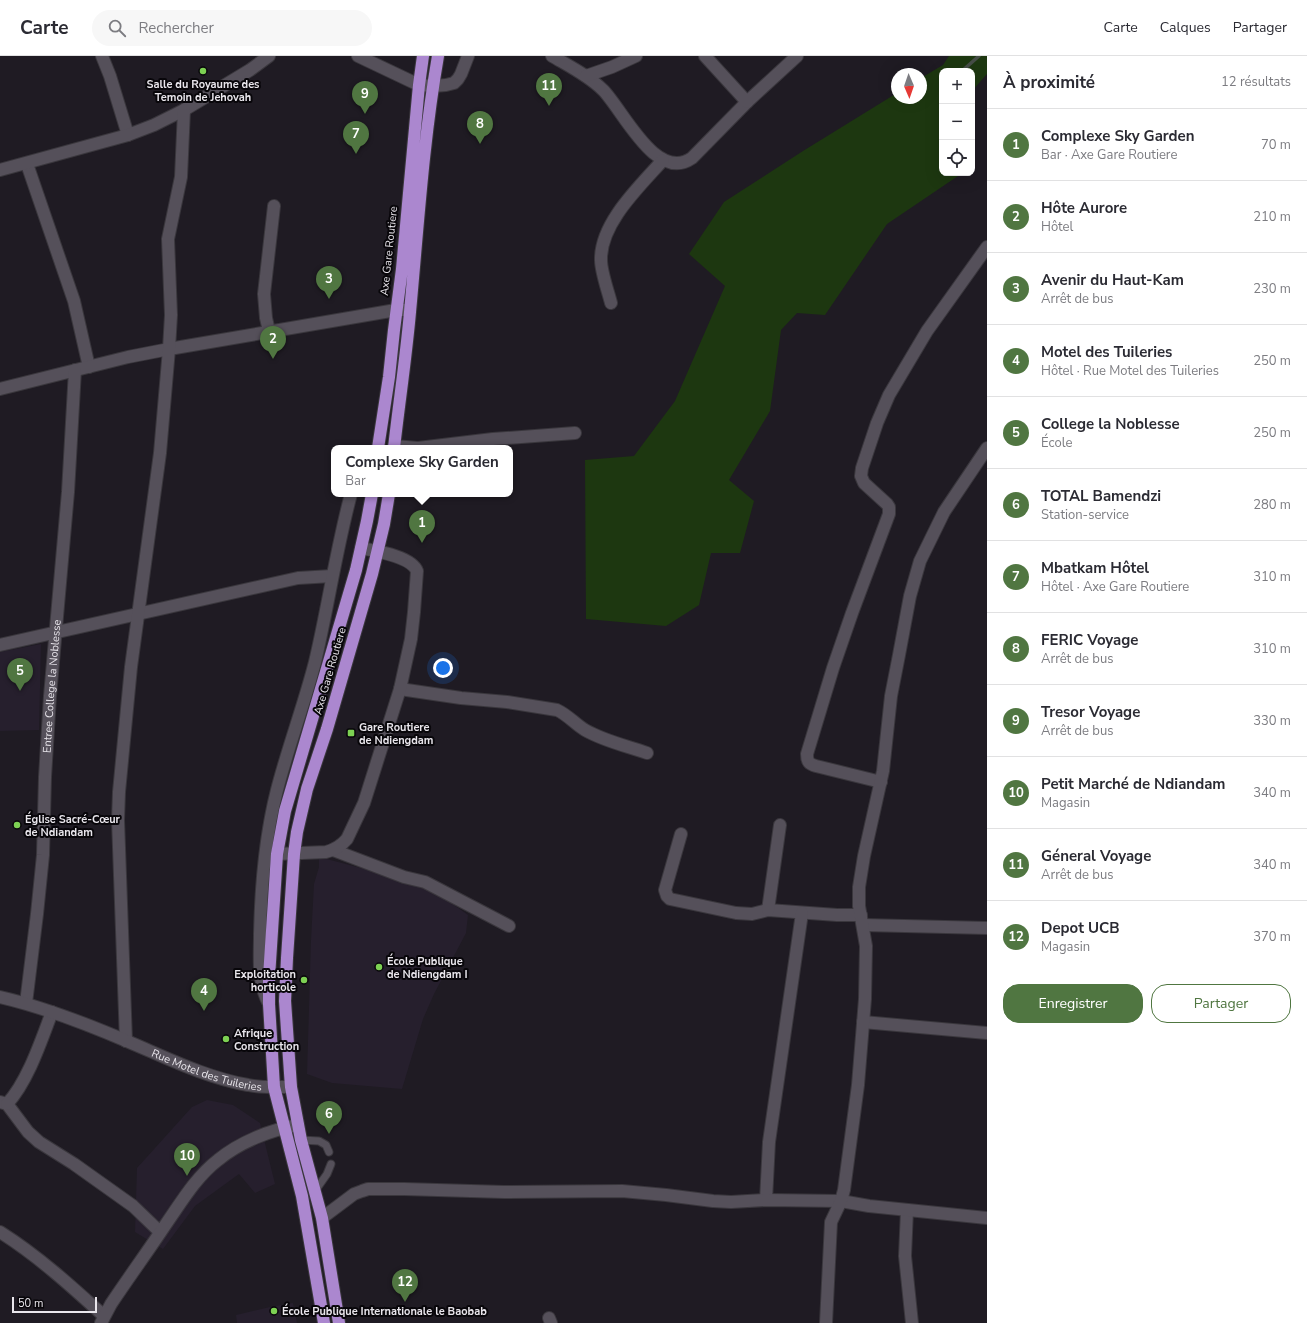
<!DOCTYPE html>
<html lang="fr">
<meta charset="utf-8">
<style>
body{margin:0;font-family:"Nunito Sans",sans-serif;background:#f7f7f7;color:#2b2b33}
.controls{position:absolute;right:12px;top:12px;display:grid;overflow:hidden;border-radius:8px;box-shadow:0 4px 16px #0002}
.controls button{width:36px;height:36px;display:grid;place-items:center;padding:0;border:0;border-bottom:1px solid #e1e1e2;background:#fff;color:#2b2b33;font:20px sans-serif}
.compass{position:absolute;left:891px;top:12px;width:36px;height:36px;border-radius:50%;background:#fff;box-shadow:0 4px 16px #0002;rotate:178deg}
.scale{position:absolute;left:12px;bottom:10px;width:85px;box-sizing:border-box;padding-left:4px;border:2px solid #e9e6ec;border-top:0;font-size:11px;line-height:14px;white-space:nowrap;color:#e9e6ec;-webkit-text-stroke:3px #08060a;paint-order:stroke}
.you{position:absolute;left:443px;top:612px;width:14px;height:14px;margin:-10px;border:3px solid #fff;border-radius:50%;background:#1a73e8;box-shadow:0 0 0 6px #1a73e833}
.badge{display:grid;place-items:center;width:26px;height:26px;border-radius:50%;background:#507641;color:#fff;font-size:13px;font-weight:700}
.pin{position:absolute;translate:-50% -33px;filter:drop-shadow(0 1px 2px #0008)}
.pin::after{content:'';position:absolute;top:21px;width:14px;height:12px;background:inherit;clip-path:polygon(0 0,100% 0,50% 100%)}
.popup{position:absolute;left:331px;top:389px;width:182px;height:52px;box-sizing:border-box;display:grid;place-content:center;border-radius:8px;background:#fff;filter:drop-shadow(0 1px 3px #0005);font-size:13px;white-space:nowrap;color:#7c7c81}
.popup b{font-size:15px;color:#2b2b33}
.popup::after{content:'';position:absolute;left:50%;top:100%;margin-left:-8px;border:8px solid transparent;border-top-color:#fff}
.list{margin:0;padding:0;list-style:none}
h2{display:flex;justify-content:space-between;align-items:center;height:52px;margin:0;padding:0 16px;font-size:17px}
h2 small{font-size:13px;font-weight:400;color:#7c7c81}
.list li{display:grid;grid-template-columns:26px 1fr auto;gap:12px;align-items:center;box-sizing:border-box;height:72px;padding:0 16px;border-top:1px solid #e1e1e2}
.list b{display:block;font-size:15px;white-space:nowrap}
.list p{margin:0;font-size:13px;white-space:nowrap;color:#7c7c81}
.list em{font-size:13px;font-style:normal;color:#7c7c81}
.actions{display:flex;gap:8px;padding:12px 16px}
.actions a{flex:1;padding:9px 0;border:1px solid #507641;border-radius:16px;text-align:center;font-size:14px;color:#507641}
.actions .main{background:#507641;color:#fff}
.icon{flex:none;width:22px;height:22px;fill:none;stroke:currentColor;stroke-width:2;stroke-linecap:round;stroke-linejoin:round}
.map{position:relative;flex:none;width:987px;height:1267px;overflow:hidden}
header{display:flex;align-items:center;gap:24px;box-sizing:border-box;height:56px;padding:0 20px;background:#fff;border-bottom:1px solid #e1e1e2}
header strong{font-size:19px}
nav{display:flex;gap:22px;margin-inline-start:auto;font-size:14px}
.search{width:280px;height:36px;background:#f7f7f7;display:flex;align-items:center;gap:10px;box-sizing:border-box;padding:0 14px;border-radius:22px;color:#7c7c81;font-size:15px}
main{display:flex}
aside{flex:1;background:#fff}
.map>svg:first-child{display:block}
</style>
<header>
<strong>Carte</strong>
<div class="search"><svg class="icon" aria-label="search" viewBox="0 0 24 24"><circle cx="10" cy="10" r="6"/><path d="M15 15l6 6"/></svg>Rechercher</div>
<nav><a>Carte</a><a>Calques</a><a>Partager</a></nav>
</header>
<main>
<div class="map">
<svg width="987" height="1267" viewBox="0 0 987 1267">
<rect width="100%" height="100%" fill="#1f1b23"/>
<!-- built -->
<path fill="#261f2d" d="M41,588L39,674L0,675V596Z
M319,801L422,828L436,836L468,859L466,877L434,938L423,963L402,1033L332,1027L307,1018L311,884L314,828L319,811Z
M207,1044L233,1049L260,1067L275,1128L255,1137L239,1118L195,1150L163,1193L135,1176L137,1112L192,1051Z
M293,1247L297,1267H237L236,1259L270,1251Z"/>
<!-- green -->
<path fill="#1d3710" d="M949,0H987V18L972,35V15H942V117H957L958,120L887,168L825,259L797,257L781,274L770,355L729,424L754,445L740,497H711L699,549L666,570L586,563L585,404L634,400L675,345L725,230L689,198L724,146L803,95L897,37V42H921V22L943,9Z"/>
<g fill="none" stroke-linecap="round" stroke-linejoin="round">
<!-- stream -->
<path stroke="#464d47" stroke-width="3.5" d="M962,15L979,0"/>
<defs>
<path id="lane" d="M301,1084L319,1085L326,1089L329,1096
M315,1135L327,1118L331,1108"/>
<g id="street">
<path d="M102,0L110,20L128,79"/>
<path d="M358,0L419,29L433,30L446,29L454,27L458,23L461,18L468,0"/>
<path d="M552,0C569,10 589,20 603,34C623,54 656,127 692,102L747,46L797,0"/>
<path d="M705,0L747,46"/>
<path d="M586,20L612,11L636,0"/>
<path d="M27,108L74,245L89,311"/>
<path d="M0,114L128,79L154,69L184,54L250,14L269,0"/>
<path d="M611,247C608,235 601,216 601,204C600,167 640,130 663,104"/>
<path d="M269,275L266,262L264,238L274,150"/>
<path d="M0,333L128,301L169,293L396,254H405"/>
<path d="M394,390L418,392L493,383L575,377"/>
<path d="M0,589L298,522L332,520"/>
<path d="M400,633L461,642L507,646L557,654C568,659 575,668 585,674C604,685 627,690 647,697"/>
<path d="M881,726L816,710C809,708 807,706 807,698L833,612L852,557L889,458V451L887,448L864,427L861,420L862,412L877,367L889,339L927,275L987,191"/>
<path d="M681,778L665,834L667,840L670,843L736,857L752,858L768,854L837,859H861"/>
<path d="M333,794L404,821L425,826L509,870"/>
<path d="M277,798L326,796C334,794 341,790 347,783L364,747L400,633L411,583L414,556L417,515C411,500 375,495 361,492"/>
<path d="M768,854L780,769"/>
<path d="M863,869L987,872"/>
<path id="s1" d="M26,947L37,858L43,799L45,721L50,640L68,436L75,314"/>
<path d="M269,948C257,926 260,902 260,878C261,829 265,781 277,734C288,691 304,649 315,606C328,551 336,494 351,438"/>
<path d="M863,966L987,977"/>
<path d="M126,985L118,764L119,736L131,611L160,397L169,293L171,259L168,183L181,121L184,54"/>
<path d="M0,1046L7,1048L28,1076L39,1086L74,1108L133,1150L160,1176"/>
<path d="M7,1048C28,1025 41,985 52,956"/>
<path d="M766,1144L769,1086L802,857"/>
<path d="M907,1154L905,1200L912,1267"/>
<path d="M322,1162L354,1138L362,1135L368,1133H404L504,1136L622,1135L666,1139L713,1145L731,1146L766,1144L841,1145L869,1150L987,1162"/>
<path d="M0,1176C38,1200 71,1230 104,1260"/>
<path d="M549,1262L551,1267"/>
<path d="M101,1267L111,1248C129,1221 148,1195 166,1168C182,1145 196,1121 218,1104C240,1086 270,1074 298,1069"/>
<path d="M826,1267L831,1166L841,1145L844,1134L858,1029L865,943L866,890L859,850V831L864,800L883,715L891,640L899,599L910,540L920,505L944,456L987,392"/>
</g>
<g id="secondary">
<path id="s2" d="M0,941C44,951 87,968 129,986C167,1002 207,1022 248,1029C262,1032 277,1031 291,1031"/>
</g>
<path id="highway" d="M378,392L389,321L394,274L402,213L419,29L423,0
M394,392C399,347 406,302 410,256C418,170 423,86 438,0
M324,1267L302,1140L274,1031L269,948V921L277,798L285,755L356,514L367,465L372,438
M339,1267L322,1162L301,1084L291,1031L285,945L287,902L294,798L297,776L307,733L327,673L372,518L384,468L389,438"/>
</defs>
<!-- lane casing -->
<use href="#lane" stroke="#3a373d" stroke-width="9"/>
<!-- street casing -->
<use href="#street" stroke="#3a373d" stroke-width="14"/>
<!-- secondary casing -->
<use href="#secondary" stroke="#3a373d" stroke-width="14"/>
<!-- highway casing -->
<use href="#highway" stroke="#3a373d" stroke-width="14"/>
<!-- lane -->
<use href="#lane" stroke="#55505a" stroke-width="7"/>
<!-- street -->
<use href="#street" stroke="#55505a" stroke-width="12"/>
<!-- secondary -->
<use href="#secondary" stroke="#55505a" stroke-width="12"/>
<!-- highway -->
<use href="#highway" stroke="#ab87cf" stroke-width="12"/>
</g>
<!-- markers -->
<g fill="#7dd153" stroke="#08060a" stroke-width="1.5">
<circle cx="203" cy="15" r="4"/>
<rect x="347" y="673" width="8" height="8" rx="2"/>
<circle cx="17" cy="769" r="4"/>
<circle cx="379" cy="911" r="4"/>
<circle cx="304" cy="924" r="4"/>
<circle cx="226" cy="983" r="4"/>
<circle cx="274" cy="1255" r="4"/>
</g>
<g text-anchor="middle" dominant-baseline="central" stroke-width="4" stroke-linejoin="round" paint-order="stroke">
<!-- poi labels -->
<g font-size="11" font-weight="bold" fill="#e9e6ec" stroke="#08060a" text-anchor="start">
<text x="203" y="28" text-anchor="middle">Salle du Royaume des<tspan x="203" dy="13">Temoin de Jehovah</tspan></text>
<text x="359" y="671">Gare Routiere<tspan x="359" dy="13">de Ndiengdam</tspan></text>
<text x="25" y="763">Église Sacré-Cœur<tspan x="25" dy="13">de Ndiandam</tspan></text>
<text x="387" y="905">École Publique<tspan x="387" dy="13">de Ndiengdam I</tspan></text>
<text x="296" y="918" text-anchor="end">Exploitation<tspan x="296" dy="13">horticole</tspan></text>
<text x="234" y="977">Afrique<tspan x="234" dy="13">Construction</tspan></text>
<text x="282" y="1255">École Publique Internationale le Baobab</text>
</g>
<!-- street labels -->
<g font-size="11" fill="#e9e6ec" stroke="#08060a">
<text transform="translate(389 195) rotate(-84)">Axe Gare Routiere</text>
<text transform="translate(330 615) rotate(-74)">Axe Gare Routiere</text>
<text stroke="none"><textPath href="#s1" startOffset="318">Entree College la Noblesse</textPath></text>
<text stroke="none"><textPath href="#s2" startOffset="220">Rue Motel des Tuileries</textPath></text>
</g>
</g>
</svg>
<div class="controls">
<button>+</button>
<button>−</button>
<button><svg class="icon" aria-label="locate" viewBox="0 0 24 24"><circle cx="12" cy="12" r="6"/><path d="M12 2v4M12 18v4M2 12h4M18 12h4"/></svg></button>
</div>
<svg class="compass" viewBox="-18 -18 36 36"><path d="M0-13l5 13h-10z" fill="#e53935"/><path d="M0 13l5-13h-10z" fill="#7c7c81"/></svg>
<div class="scale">50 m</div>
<div class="you"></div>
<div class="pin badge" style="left:422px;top:487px">1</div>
<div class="popup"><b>Complexe Sky Garden</b>Bar</div>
<div class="pin badge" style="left:273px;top:303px">2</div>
<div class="pin badge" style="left:329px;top:243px">3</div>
<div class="pin badge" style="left:204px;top:955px">4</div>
<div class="pin badge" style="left:20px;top:635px">5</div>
<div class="pin badge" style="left:329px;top:1078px">6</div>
<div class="pin badge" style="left:356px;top:98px">7</div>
<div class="pin badge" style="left:480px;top:88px">8</div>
<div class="pin badge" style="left:365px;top:58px">9</div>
<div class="pin badge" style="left:187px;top:1120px">10</div>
<div class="pin badge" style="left:549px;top:50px">11</div>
<div class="pin badge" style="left:405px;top:1246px">12</div>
</div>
<aside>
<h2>À proximité<small>12 résultats</small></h2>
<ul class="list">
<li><span class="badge">1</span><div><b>Complexe Sky Garden</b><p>Bar · Axe Gare Routiere</p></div><em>70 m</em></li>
<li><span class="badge">2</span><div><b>Hôte Aurore</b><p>Hôtel</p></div><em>210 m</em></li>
<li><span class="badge">3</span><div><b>Avenir du Haut-Kam</b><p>Arrêt de bus</p></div><em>230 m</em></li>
<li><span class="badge">4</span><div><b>Motel des Tuileries</b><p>Hôtel · Rue Motel des Tuileries</p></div><em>250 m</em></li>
<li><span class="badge">5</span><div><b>College la Noblesse</b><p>École</p></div><em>250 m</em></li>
<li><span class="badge">6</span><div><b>TOTAL Bamendzi</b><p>Station-service</p></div><em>280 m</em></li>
<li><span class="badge">7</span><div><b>Mbatkam Hôtel</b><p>Hôtel · Axe Gare Routiere</p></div><em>310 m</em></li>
<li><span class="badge">8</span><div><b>FERIC Voyage</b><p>Arrêt de bus</p></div><em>310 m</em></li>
<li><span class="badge">9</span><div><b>Tresor Voyage</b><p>Arrêt de bus</p></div><em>330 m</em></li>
<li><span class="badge">10</span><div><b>Petit Marché de Ndiandam</b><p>Magasin</p></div><em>340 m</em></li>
<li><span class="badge">11</span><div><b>Géneral Voyage</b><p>Arrêt de bus</p></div><em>340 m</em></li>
<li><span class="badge">12</span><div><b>Depot UCB</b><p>Magasin</p></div><em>370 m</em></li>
</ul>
<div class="actions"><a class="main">Enregistrer</a><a>Partager</a></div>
</aside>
</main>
